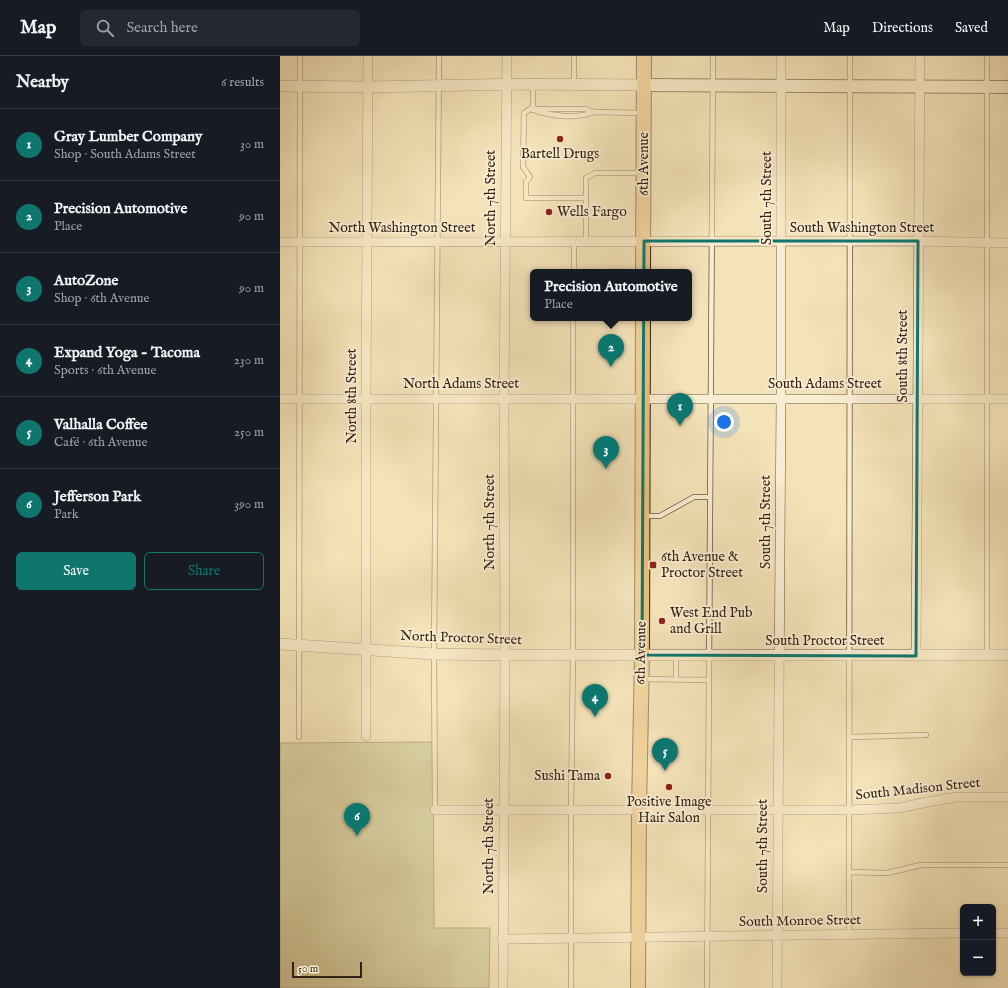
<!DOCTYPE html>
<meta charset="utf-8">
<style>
body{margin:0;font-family:"IM FELL English",serif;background:#242831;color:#f1f3f6}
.controls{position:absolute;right:12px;bottom:12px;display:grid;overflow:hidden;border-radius:6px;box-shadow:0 1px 3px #0004}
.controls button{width:36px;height:36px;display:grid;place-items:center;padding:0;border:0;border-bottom:1px solid #363941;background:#171b24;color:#f1f3f6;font:20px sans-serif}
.scale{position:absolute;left:12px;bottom:10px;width:70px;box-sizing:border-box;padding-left:4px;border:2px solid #342314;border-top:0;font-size:11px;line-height:14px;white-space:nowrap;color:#342314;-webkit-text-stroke:3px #f8ecd1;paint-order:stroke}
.you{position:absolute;left:444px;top:366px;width:14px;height:14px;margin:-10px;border:3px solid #fff;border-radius:50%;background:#1a73e8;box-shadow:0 0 0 6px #1a73e833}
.badge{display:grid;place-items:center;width:26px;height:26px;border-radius:50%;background:#0f766e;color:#fff;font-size:13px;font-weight:700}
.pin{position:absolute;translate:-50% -33px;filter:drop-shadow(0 1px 2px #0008)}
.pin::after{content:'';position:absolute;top:21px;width:14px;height:12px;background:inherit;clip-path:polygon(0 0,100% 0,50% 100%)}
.popup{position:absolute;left:250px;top:213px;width:162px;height:52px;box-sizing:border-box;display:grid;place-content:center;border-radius:6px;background:#171b24;filter:drop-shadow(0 1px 3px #0005);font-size:13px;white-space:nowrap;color:#9ea1a6}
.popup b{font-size:15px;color:#f1f3f6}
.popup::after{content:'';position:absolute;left:50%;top:100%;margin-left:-8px;border:8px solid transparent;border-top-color:#171b24}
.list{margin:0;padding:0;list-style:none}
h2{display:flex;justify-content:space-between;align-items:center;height:52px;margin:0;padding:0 16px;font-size:17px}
h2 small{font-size:13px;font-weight:400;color:#9ea1a6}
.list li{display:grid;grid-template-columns:26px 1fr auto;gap:12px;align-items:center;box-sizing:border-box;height:72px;padding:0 16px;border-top:1px solid #363941}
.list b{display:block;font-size:15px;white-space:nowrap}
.list p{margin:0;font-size:13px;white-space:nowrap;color:#9ea1a6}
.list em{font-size:13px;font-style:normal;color:#9ea1a6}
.actions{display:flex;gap:8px;padding:12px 16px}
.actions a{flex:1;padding:9px 0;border:1px solid #0f766e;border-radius:6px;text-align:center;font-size:14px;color:#0f766e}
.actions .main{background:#0f766e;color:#fff}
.icon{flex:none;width:22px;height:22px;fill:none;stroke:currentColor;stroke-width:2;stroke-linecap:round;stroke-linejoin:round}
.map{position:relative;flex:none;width:728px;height:932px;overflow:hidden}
header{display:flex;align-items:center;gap:24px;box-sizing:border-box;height:56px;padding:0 20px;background:#171b24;border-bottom:1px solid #363941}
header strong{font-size:19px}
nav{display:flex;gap:22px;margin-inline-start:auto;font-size:14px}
.search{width:280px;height:36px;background:#242831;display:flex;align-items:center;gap:10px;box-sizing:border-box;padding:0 14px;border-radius:6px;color:#9ea1a6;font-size:15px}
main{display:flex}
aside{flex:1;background:#171b24}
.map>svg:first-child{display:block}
</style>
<header>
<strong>Map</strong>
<div class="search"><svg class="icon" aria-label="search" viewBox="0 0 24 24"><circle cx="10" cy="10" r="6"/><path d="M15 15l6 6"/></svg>Search here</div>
<nav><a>Map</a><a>Directions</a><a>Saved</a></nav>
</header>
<main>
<aside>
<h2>Nearby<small>6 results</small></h2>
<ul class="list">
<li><span class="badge">1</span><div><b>Gray Lumber Company</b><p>Shop · South Adams Street</p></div><em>30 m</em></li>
<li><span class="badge">2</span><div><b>Precision Automotive</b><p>Place</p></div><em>90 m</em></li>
<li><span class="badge">3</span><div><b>AutoZone</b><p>Shop · 6th Avenue</p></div><em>90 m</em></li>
<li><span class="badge">4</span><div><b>Expand Yoga - Tacoma</b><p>Sports · 6th Avenue</p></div><em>230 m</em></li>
<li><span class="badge">5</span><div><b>Valhalla Coffee</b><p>Café · 6th Avenue</p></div><em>250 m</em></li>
<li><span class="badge">6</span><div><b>Jefferson Park</b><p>Park</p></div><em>390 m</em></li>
</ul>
<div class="actions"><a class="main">Save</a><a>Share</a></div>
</aside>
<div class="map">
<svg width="728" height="932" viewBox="0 0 728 932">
<rect width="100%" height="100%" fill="#f4e2b8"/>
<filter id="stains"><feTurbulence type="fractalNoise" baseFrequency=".005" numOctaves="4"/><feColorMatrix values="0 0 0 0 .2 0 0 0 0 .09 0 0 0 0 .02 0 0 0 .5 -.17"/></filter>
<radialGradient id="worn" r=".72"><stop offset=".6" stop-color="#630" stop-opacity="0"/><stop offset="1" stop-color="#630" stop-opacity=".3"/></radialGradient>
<!-- green -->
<path fill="#bec28d" stroke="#797250" d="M153,686L154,872H210L209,932H0V687Z"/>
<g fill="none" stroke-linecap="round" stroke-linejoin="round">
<defs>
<path id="service" d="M294,0V28
M253,54V29
M256,55C274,60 296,63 314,56
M306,142H246V126L250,121L243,111L244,57L250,53H305L314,56L362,57
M306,185V122L315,117H361
M294,216V186
M365,460H380L414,441H430
M707,599V0
M363,623L429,624
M396,623V599
M19,681L20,0
M569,681L646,679
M155,754L154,598L159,0
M569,816L607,817L641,809H728
M569,877L570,0
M291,932V754L293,599V262
M427,932L433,0"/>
<path id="minor" d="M0,186L638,185L728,187
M0,343H728
M636,600L640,0
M86,680V342L88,0
M155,754H569L620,752L647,746L677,741H728
M713,877H728
M222,883C376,882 529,878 683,877
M223,932L225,599L224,342L227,0
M497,932L501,342V0"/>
<path id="tertiary" d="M0,30L88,31L238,28L364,29
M0,588L154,598L225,599H728"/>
<path id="secondary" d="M364,29L728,31"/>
<path id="primary" d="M363,216L364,0
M358,932L359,754L362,599L363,262"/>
</defs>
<!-- service casing -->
<use href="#service" stroke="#64533d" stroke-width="6"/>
<!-- minor casing -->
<use href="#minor" stroke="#64533d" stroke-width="10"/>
<!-- tertiary casing -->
<use href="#tertiary" stroke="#64533d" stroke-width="12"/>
<!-- secondary casing -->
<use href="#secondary" stroke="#342314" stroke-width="14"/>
<!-- primary casing -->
<use href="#primary" stroke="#342314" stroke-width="16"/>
<!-- service -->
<use href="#service" stroke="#f8ecd1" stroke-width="4.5"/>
<!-- minor -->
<use href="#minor" stroke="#f8ecd1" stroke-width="9"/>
<!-- tertiary -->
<use href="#tertiary" stroke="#f8ecd1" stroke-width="11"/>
<!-- secondary -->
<use href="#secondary" stroke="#f8ecd1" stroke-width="12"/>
<!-- primary -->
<use href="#primary" stroke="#eac17c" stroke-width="14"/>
</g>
<!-- marked area -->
<path d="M0 0H728V932H0ZM364,185H638L636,600L362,599Z" fill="#f4e2b8" fill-opacity=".55" fill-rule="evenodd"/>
<path fill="none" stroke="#0f766e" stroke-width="3" stroke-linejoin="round" d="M364,185H638L636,600L362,599Z"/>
<!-- markers -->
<g fill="#8f2418" stroke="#f8ecd1" stroke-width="1.5">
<circle cx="280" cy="83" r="4"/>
<circle cx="269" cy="156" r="4"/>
<rect x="369" y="505" width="8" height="8" rx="2"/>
<circle cx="382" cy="565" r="4"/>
<circle cx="328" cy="720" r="4"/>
<circle cx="389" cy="731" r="4"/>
</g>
<g text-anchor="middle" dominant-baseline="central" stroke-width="3.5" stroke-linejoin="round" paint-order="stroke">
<!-- poi labels -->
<g font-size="14" fill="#342314" stroke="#f8ecd1" text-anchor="start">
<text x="280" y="98" text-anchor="middle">Bartell Drugs</text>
<text x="277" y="156">Wells Fargo</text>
<text x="381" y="501">6th Avenue &amp;<tspan x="381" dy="16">Proctor Street</tspan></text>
<text x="390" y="557">West End Pub<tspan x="390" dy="16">and Grill</tspan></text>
<text x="320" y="720" text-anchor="end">Sushi Tama</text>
<text x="389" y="746" text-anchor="middle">Positive Image<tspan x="389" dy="16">Hair Salon</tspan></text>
</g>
<!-- street labels -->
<g font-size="14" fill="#342314" stroke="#f8ecd1">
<text transform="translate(364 108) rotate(-90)">6th Avenue</text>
<text transform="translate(211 142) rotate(-90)">North 7th Street</text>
<text transform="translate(487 142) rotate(-90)">South 7th Street</text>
<text x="122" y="172">North Washington Street</text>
<text x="582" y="172">South Washington Street</text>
<text transform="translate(623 300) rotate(-90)">South 8th Street</text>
<text x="181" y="328">North Adams Street</text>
<text x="545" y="328">South Adams Street</text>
<text transform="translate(72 340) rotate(-90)">North 8th Street</text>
<text transform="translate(210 466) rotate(-90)">North 7th Street</text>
<text transform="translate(486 466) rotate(-90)">South 7th Street</text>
<text transform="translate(181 582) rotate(2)">North Proctor Street</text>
<text x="545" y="585">South Proctor Street</text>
<text transform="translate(361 597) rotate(-89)">6th Avenue</text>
<text transform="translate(638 733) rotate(-6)">South Madison Street</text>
<text transform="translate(209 790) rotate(-90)">North 7th Street</text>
<text transform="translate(483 790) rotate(-90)">South 7th Street</text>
<text transform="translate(520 865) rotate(-1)">South Monroe Street</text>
</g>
</g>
<rect width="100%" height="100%" filter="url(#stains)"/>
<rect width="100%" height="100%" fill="url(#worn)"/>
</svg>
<div class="controls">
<button>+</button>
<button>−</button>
</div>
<div class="scale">50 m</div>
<div class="you"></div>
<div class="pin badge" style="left:400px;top:370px">1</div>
<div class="pin badge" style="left:331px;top:311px">2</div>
<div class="popup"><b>Precision Automotive</b>Place</div>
<div class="pin badge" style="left:326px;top:413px">3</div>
<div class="pin badge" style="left:315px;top:661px">4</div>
<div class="pin badge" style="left:385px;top:715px">5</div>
<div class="pin badge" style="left:77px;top:780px">6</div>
</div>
</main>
